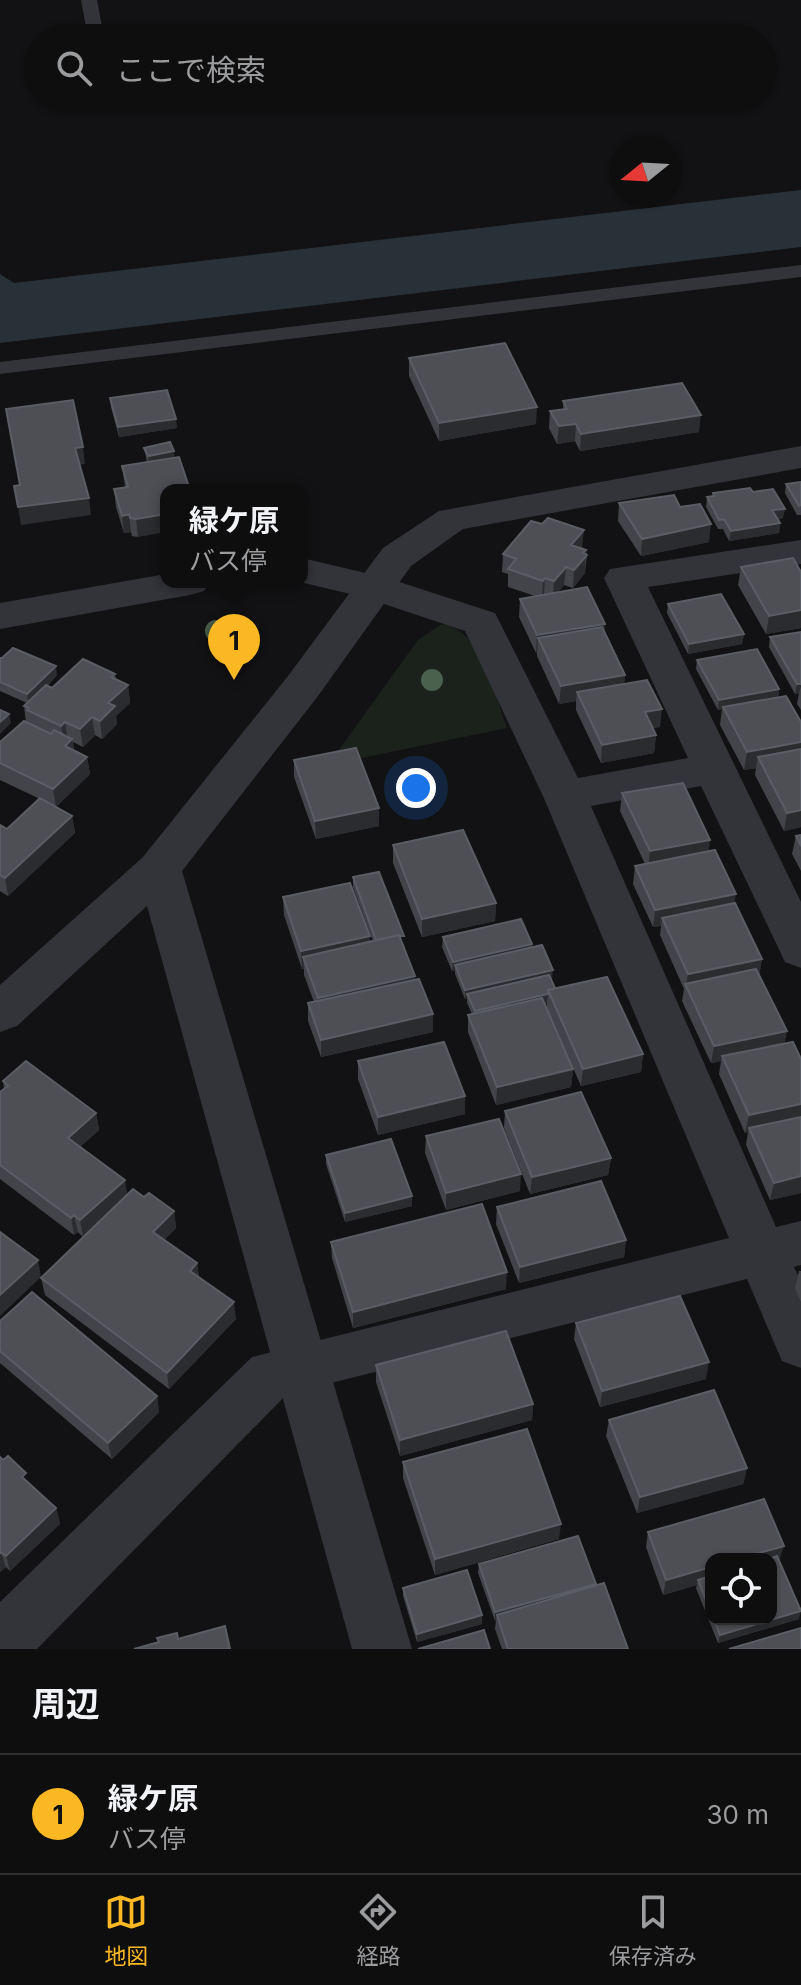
<!DOCTYPE html>
<html lang="ja">
<meta charset="utf-8">
<style>
body{margin:0;font-family:Inter,"Noto Sans JP",sans-serif;background:#1c1c1d;color:#f1f3f6}
.controls{position:absolute;right:24px;bottom:24px;display:grid;overflow:hidden;border-radius:16px;box-shadow:0 2px 6px #0004}
.controls button{width:72px;height:72px;display:grid;place-items:center;padding:0;border:0;border-bottom:2px solid #2e2e2f;background:#0e0e0f;color:#f1f3f6;font:40px sans-serif}
.compass{position:absolute;left:609px;top:136px;width:72px;height:72px;border-radius:50%;background:#0e0e0f;box-shadow:0 2px 6px #0004;rotate:252deg}
.you{position:absolute;left:416px;top:788px;width:28px;height:28px;margin:-20px;border:6px solid #fff;border-radius:50%;background:#1a73e8;box-shadow:0 0 0 12px #1a73e833}
.badge{display:grid;place-items:center;width:52px;height:52px;border-radius:50%;background:#fbb823;color:#111;font-size:26px;font-weight:700}
.pin{position:absolute;translate:-50% -66px;filter:drop-shadow(0 2px 4px #0008)}
.pin::after{content:'';position:absolute;top:42px;width:28px;height:24px;background:inherit;clip-path:polygon(0 0,100% 0,50% 100%)}
.popup{position:absolute;left:160px;top:484px;width:148px;height:104px;box-sizing:border-box;display:grid;place-content:center;border-radius:16px;background:#0e0e0f;filter:drop-shadow(0 2px 6px #0005);font-size:26px;white-space:nowrap;color:#9b9c9e}
.popup b{font-size:30px;color:#f1f3f6}
.popup::after{content:'';position:absolute;left:50%;top:100%;margin-left:-16px;border:16px solid transparent;border-top-color:#0e0e0f}
.list{margin:0;padding:0;list-style:none}
h2{display:flex;justify-content:space-between;align-items:center;height:104px;margin:0;padding:0 32px;font-size:34px}
h2 small{font-size:26px;font-weight:400;color:#9b9c9e}
.list li{display:grid;grid-template-columns:52px 1fr auto;gap:24px;align-items:center;box-sizing:border-box;height:120px;padding:0 32px;border-top:2px solid #2e2e2f}
.list b{display:block;font-size:30px;white-space:nowrap}
.list p{margin:0;font-size:26px;white-space:nowrap;color:#9b9c9e}
.list em{font-size:26px;font-style:normal;color:#9b9c9e}
.icon{flex:none;width:44px;height:44px;fill:none;stroke:currentColor;stroke-width:2;stroke-linecap:round;stroke-linejoin:round}
.map{position:relative;flex:none;width:801px;height:1649px;overflow:hidden}
.search{position:absolute;background:#0e0e0f;box-shadow:0 2px 6px #0004;left:24px;right:24px;top:24px;height:88px;display:flex;align-items:center;gap:20px;box-sizing:border-box;padding:0 28px;border-radius:44px;color:#9b9c9e;font-size:30px}
.sheet{height:224px;background:#0e0e0f}
nav{display:flex;justify-content:space-around;align-items:center;box-sizing:border-box;height:112px;border-top:2px solid #2e2e2f;background:#0e0e0f;font-size:22px;color:#9b9c9e}
nav a{display:grid;justify-items:center;gap:4px}
nav .on{color:#fbb823}
.map>svg:first-child{display:block}
</style>
<div class="map">
<svg width="801" height="1649" viewBox="0 0 801 1649">
<rect width="100%" height="100%" fill="#121214"/>
<!-- green -->
<path fill="#1a221b" d="M442,624C484,632 494,693 507,728L328,765L418,640Z"/>
<!-- water -->
<path fill="#283038" d="M801,190V247L0,343V274L14,283Z"/>
<g fill="none" stroke-linecap="round" stroke-linejoin="round">
<!-- service -->
<path fill="#333439" fill-rule="evenodd" d="M81,0H97L104,38H88Z
M801,265V277L0,374V362Z"/>
<!-- minor -->
<path fill="#333439" fill-rule="evenodd" d="M801,540V564L648,587L801,902V968L785,962L701,786L591,806L776,1227L801,1221V1265L794,1267L801,1282V1368L782,1361L747,1279L287,1394L37,1649H0V1602L252,1357L729,1238L543,796L465,631L363,597L300,582L302,558L387,578L495,613L578,778L688,758L604,578L610,569Z
M166,574V582H210L204,591L190,595L0,629V603Z"/>
<!-- tertiary -->
<path fill="#333439" fill-rule="evenodd" d="M801,446V468L463,529L411,566L318,696L182,871L412,1649H352L147,906L17,1026L0,1032V985L143,857L288,676L383,548L439,511Z"/>
</g>
<!-- trees -->
<g fill="#4a614d">
<circle cx="216" cy="631" r="11"/>
<circle cx="432" cy="680" r="11"/>
</g>
<!-- wall -->
<path fill="#434449" fill-rule="evenodd" d="M409,358L536,424L439,441L409,376Z
M110,398L177,428L119,437L111,407Z
M563,401L699,432L580,451L575,441L557,444L549,428L550,411L563,409Z
M170,442L138,537L132,536L131,532L124,533L116,507L114,489L125,487L122,466L147,462L144,448Z
M801,482V515H797L785,493L786,484Z
M753,492L783,518L778,519L780,523L779,533L729,541L723,529H718L706,507L707,497H713V493Z
M619,503L680,507L709,542L641,556L618,521Z
M582,547L586,550L587,555L585,573L573,588L564,585L558,592L604,634L625,675L624,684L660,727L653,728L656,735L654,753L601,763L576,710V701L559,704L537,656V653H536L519,617L520,599L535,596L508,587V574L502,572L503,554Z
M741,567L801,572V628L766,634L738,585Z
M668,604L744,634L742,644L688,654L667,613Z
M801,632V710L797,704L799,693L795,694L769,647L770,637Z
M0,658L57,675L47,686L52,688L115,674L116,680L128,685L130,703L116,716L117,724L102,739L95,735L83,747L73,742L74,750L87,757L90,774L56,807L72,816L75,833L8,896L0,891V825L7,829L40,799L0,780V742L26,722L24,706L27,703L0,691Z
M697,660L779,689L778,697L801,827L784,831L755,775L756,768L744,770L720,725L722,709L718,710L696,669Z
M294,760L379,826L316,839L294,777Z
M622,793L709,851L762,959L759,975L787,1031L784,1044L801,1059V1193L770,1200L746,1145L748,1132L745,1133L719,1074L721,1061L711,1063L682,1001L684,989L660,935L661,926L653,927L633,884L635,866L645,864L620,811Z
M801,835V871L792,854L796,836Z
M393,845L496,903L495,921L422,937L393,863Z
M353,877L404,945L433,1032L321,1057L308,1021V1003L314,1002L304,975V969H302L284,915L283,897L370,936V942L373,941L353,887Z
M443,937L532,947L552,980L555,988L643,1054L641,1072L581,1086L547,1008V1004L545,1005L573,1069L571,1087L496,1105L468,1032V1015L472,1014L467,1003V999H465L455,974V971H452L442,947Z
M358,1061L465,1096V1114L378,1135L358,1079Z
M3,1081L96,1113L99,1130L80,1147L127,1195L144,1197L174,1211L176,1228L164,1240L197,1263L199,1277L236,1319L169,1389L45,1295L41,1278L83,1237L78,1232L74,1235L0,1179V1092L4,1089Z
M505,1111L611,1158L608,1175L530,1194L504,1128Z
M426,1136L520,1191L446,1210L425,1153Z
M326,1155L412,1196V1206L345,1222L326,1164Z
M497,1207L626,1240L624,1257L519,1283L496,1224Z
M331,1242L506,1289L353,1328L332,1258Z
M799,1271H801V1302L795,1288Z
M0,1321L157,1396L159,1412L112,1459L0,1363Z
M576,1323L706,1379L600,1407L574,1339Z
M376,1365L533,1404L532,1420L400,1456L376,1382Z
M609,1420L747,1468L743,1484L637,1513L606,1436Z
M0,1457L56,1508L60,1524L10,1571L6,1567L0,1572Z
M403,1462L559,1539L435,1575L403,1478Z
M648,1532L779,1561L799,1619L718,1643L696,1588L697,1585L663,1595L646,1547ZM711,1559L771,1619H711Z
M479,1564L596,1584L628,1649H502L495,1629L496,1620L495,1621L478,1573Z
M403,1588L482,1624L417,1642L403,1596Z"/>
<!-- shaded-wall -->
<path fill="#2b2c2f" d="M537,407L536,424L439,441V423Z
M701,415L699,432L580,451L581,434Z
M176,419L177,428L119,437L118,427Z
M576,424L575,441L557,444L559,426Z
M83,447L85,464L77,465L75,448Z
M174,451L175,461L149,466L148,456Z
M89,498L91,515L21,525L18,507Z
M785,509L783,518L771,520L772,510Z
M129,514L131,532L124,533L122,516Z
M166,514V532L138,537L136,519Z
M780,523L779,533L729,541L731,531Z
M711,524L709,542L641,556L642,539Z
M584,530L582,547L570,563L571,545Z
M586,550L585,573L573,588L574,570Z
M566,567L564,585L553,598L554,581Z
M545,578L544,595L542,599L543,581Z
M801,610V628L766,634L769,616Z
M605,624L604,642L538,638L537,653H536L537,635Z
M744,634L742,644L688,654L689,644Z
M56,666L57,675L28,703L27,694Z
M625,675L623,693L577,692L576,701L559,704L561,686Z
M797,684H801V687L799,693L795,694Z
M128,685L130,703L116,716L117,724L102,739L100,721L108,703Z
M779,689L777,699L723,707L722,709L718,710L719,700Z
M662,709L660,727L643,729L645,712Z
M9,714L11,723L0,734V722Z
M92,717L95,735L83,747L80,729Z
M65,722L68,740L64,744L61,726Z
M656,735L654,753L601,763L602,745Z
M72,739L75,756L65,746Z
M801,742V759L758,757L756,768L744,770L747,752Z
M87,757L90,774L56,807L53,789Z
M379,808V826L316,839L315,821Z
M801,810V827L784,831L787,813Z
M72,816L75,833L8,896L5,878Z
M710,840L708,857L648,869L650,851Z
M736,894L733,911L662,918L661,926L653,927L655,910Z
M496,903L495,921L422,937V919Z
M370,936V953L303,957L304,969H302L301,951Z
M532,944V953L455,965V971H452L453,962Z
M762,959L759,976L686,986L688,974Z
M553,970L552,980L469,998L467,994V999H465V990Z
M415,976V994L319,1016L318,998Z
M548,994L547,1004L475,1021V1011Z
M433,1014V1032L321,1057V1040Z
M787,1031L783,1048L722,1056L721,1061L711,1063L714,1046Z
M643,1054L641,1072L581,1086L583,1069Z
M573,1069L571,1087L496,1105L497,1087Z
M465,1096V1114L378,1135V1117Z
M801,1104V1121L749,1128L748,1132L745,1133L749,1115Z
M96,1113L99,1130L71,1155L68,1138Z
M611,1158L608,1175L530,1194L532,1177Z
M521,1174L520,1191L446,1210V1193Z
M801,1176V1193L770,1200L774,1183Z
M125,1180L128,1197L83,1237L80,1220Z
M412,1196V1206L345,1222V1213Z
M174,1211L176,1228L156,1248L153,1232Z
M74,1215L78,1232L74,1235L71,1218Z
M626,1240L624,1257L519,1283L520,1267Z
M38,1260L41,1277L0,1316V1295Z
M197,1263L199,1280L190,1271Z
M507,1272L506,1289L353,1328V1312Z
M234,1302L236,1319L169,1389L167,1373Z
M709,1362L706,1379L600,1407L602,1391Z
M157,1396L159,1412L112,1459L108,1443Z
M533,1404L532,1420L400,1456V1440Z
M747,1468L743,1484L637,1513L640,1497Z
M56,1508L60,1524L10,1571L6,1556Z
M561,1524L559,1539L435,1575V1559Z
M784,1546L779,1561L771,1559H738Z
M1,1552L6,1567L0,1572V1553Z
M711,1567V1581L698,1580L697,1585L663,1595L666,1580Z
M596,1584L595,1592L497,1615L496,1620L495,1621V1612Z
M801,1611L799,1619L718,1643L720,1635Z
M482,1615V1624L417,1642V1634Z"/>
<!-- building -->
<path fill="#4e4f55" stroke="#5b5d64" stroke-width="2" d="M505,343L537,407L439,423L409,358Z
M682,383L701,415L581,434L576,424L559,426L550,411L567,409L563,401Z
M167,390L176,419L118,427L110,398Z
M73,400L83,447L75,448L89,498L18,507L14,486L20,485L6,409Z
M170,442L174,451L148,456L144,448Z
M179,457L190,490H166V514L136,519L130,518L129,514L122,516L114,489L128,487L122,466Z
M801,482V505L799,506L786,484Z
M750,488L753,492L773,489L785,509L772,510L780,523L731,531L724,519L719,520L707,497L714,496L713,493Z
M674,495L680,507L700,504L711,524L642,539L619,503Z
M548,518L584,530L571,545L586,550L583,553L587,555L574,570L566,567L554,581L545,578L543,581L508,569L516,559L503,554L531,521L542,524Z
M793,558L801,572V610L769,616L741,567Z
M587,587L605,624L537,635L520,599Z
M721,594L744,634L689,644L668,604Z
M602,627L625,675L561,686L538,638Z
M801,632V684H797L770,637Z
M13,648L56,666L27,694L0,682V658H2Z
M757,649L779,689L719,700L697,660Z
M83,659L115,674L111,677L128,685L108,703L115,706L100,721L92,717L80,729L65,722L61,726L27,710L29,708L24,706L46,685L52,688Z
M647,680L662,709L645,712L656,735L602,745L577,692Z
M786,696L801,722V742L747,752L723,707Z
M0,710L9,714L0,722Z
M24,721L51,734L54,730L72,739L65,746L87,757L53,789L0,763V742Z
M356,748L379,808L315,821L294,760Z
M801,749V810L787,813L758,757Z
M683,783L710,840L650,851L622,793Z
M40,798L72,816L5,878L0,875V825L7,829Z
M463,830L496,903L422,919L393,845Z
M801,835V846L796,836Z
M715,850L736,894L655,910L635,866Z
M379,872L404,936H400L399,935L376,940L353,877Z
M350,883L370,936L301,951L283,897Z
M735,903L762,959L688,974L662,918Z
M521,919L532,944L453,962L443,937Z
M399,935L415,976L318,998L303,957Z
M542,945L553,970L465,990L455,965Z
M756,969L787,1031L714,1046L685,984Z
M549,975L555,988L548,990V994L475,1011L467,994Z
M607,977L643,1054L583,1069L548,990Z
M419,979L433,1014L321,1040L308,1003Z
M542,998L573,1069L497,1087L468,1015Z
M444,1042L465,1096L378,1117L358,1061Z
M793,1042L801,1059V1104L749,1115L722,1056Z
M26,1061L96,1113L68,1138L125,1180L80,1220L74,1215L71,1218L0,1165V1092L8,1086L3,1081Z
M581,1092L611,1158L532,1177L505,1111Z
M801,1117V1176L774,1183L749,1128Z
M499,1119L521,1174L446,1193L426,1136Z
M391,1139L412,1196L345,1213L326,1155Z
M601,1181L626,1240L520,1267L497,1207Z
M133,1189L144,1197L149,1193L174,1211L153,1232L197,1263L190,1271L234,1302L167,1373L41,1278Z
M482,1204L507,1272L353,1312L331,1242Z
M0,1232L38,1260L0,1295Z
M32,1292L157,1396L108,1443L0,1351V1321Z
M680,1296L709,1362L602,1391L576,1323Z
M506,1331L533,1404L400,1440L376,1365Z
M714,1390L747,1468L640,1497L609,1420Z
M527,1429L561,1524L435,1559L403,1462Z
M8,1456L26,1473L22,1477L56,1508L6,1556L1,1552L0,1553V1457L3,1460Z
M764,1499L784,1546L738,1559H711V1567L666,1580L648,1532Z
M578,1536L596,1584L495,1612L479,1564Z
M777,1556L801,1611L720,1635L714,1619H771V1559H769Z
M467,1570L482,1615L417,1634L403,1588Z
M711,1576V1613L698,1580Z
M604,1583L628,1649H508L497,1615Z
M225,1626L230,1649H134L159,1642L157,1638L177,1633L178,1639Z
M801,1628V1649H729Z
M484,1630L490,1649H418Z"/>
</svg>
<div class="controls">
<button><svg class="icon" aria-label="locate" viewBox="0 0 24 24"><circle cx="12" cy="12" r="6"/><path d="M12 2v4M12 18v4M2 12h4M18 12h4"/></svg></button>
</div>
<svg class="compass" viewBox="-18 -18 36 36"><path d="M0-13l5 13h-10z" fill="#e53935"/><path d="M0 13l5-13h-10z" fill="#9b9c9e"/></svg>
<div class="you"></div>
<div class="pin badge" style="left:234px;top:680px">1</div>
<div class="popup"><b>緑ケ原</b>バス停</div>
<div class="search"><svg class="icon" aria-label="search" viewBox="0 0 24 24"><circle cx="10" cy="10" r="6"/><path d="M15 15l6 6"/></svg>ここで検索</div>
</div>
<section class="sheet">
<h2>周辺<small></small></h2>
<ul class="list">
<li><span class="badge">1</span><div><b>緑ケ原</b><p>バス停</p></div><em>30 m</em></li>
</ul>
</section>
<nav>
<a class="on"><svg class="icon" aria-label="map" viewBox="0 0 24 24"><path d="M3 6l6-2 6 2 6-2v14l-6 2-6-2-6 2zM9 4v14M15 6v14"/></svg>地図</a>
<a><svg class="icon" aria-label="directions" viewBox="0 0 24 24"><path d="M12 3l9 9-9 9-9-9zM9 14v-3h6M13 9l2 2-2 2"/></svg>経路</a>
<a><svg class="icon" aria-label="saved" viewBox="0 0 24 24"><path d="M7 4h10v16l-5-4-5 4z"/></svg>保存済み</a>
</nav>
